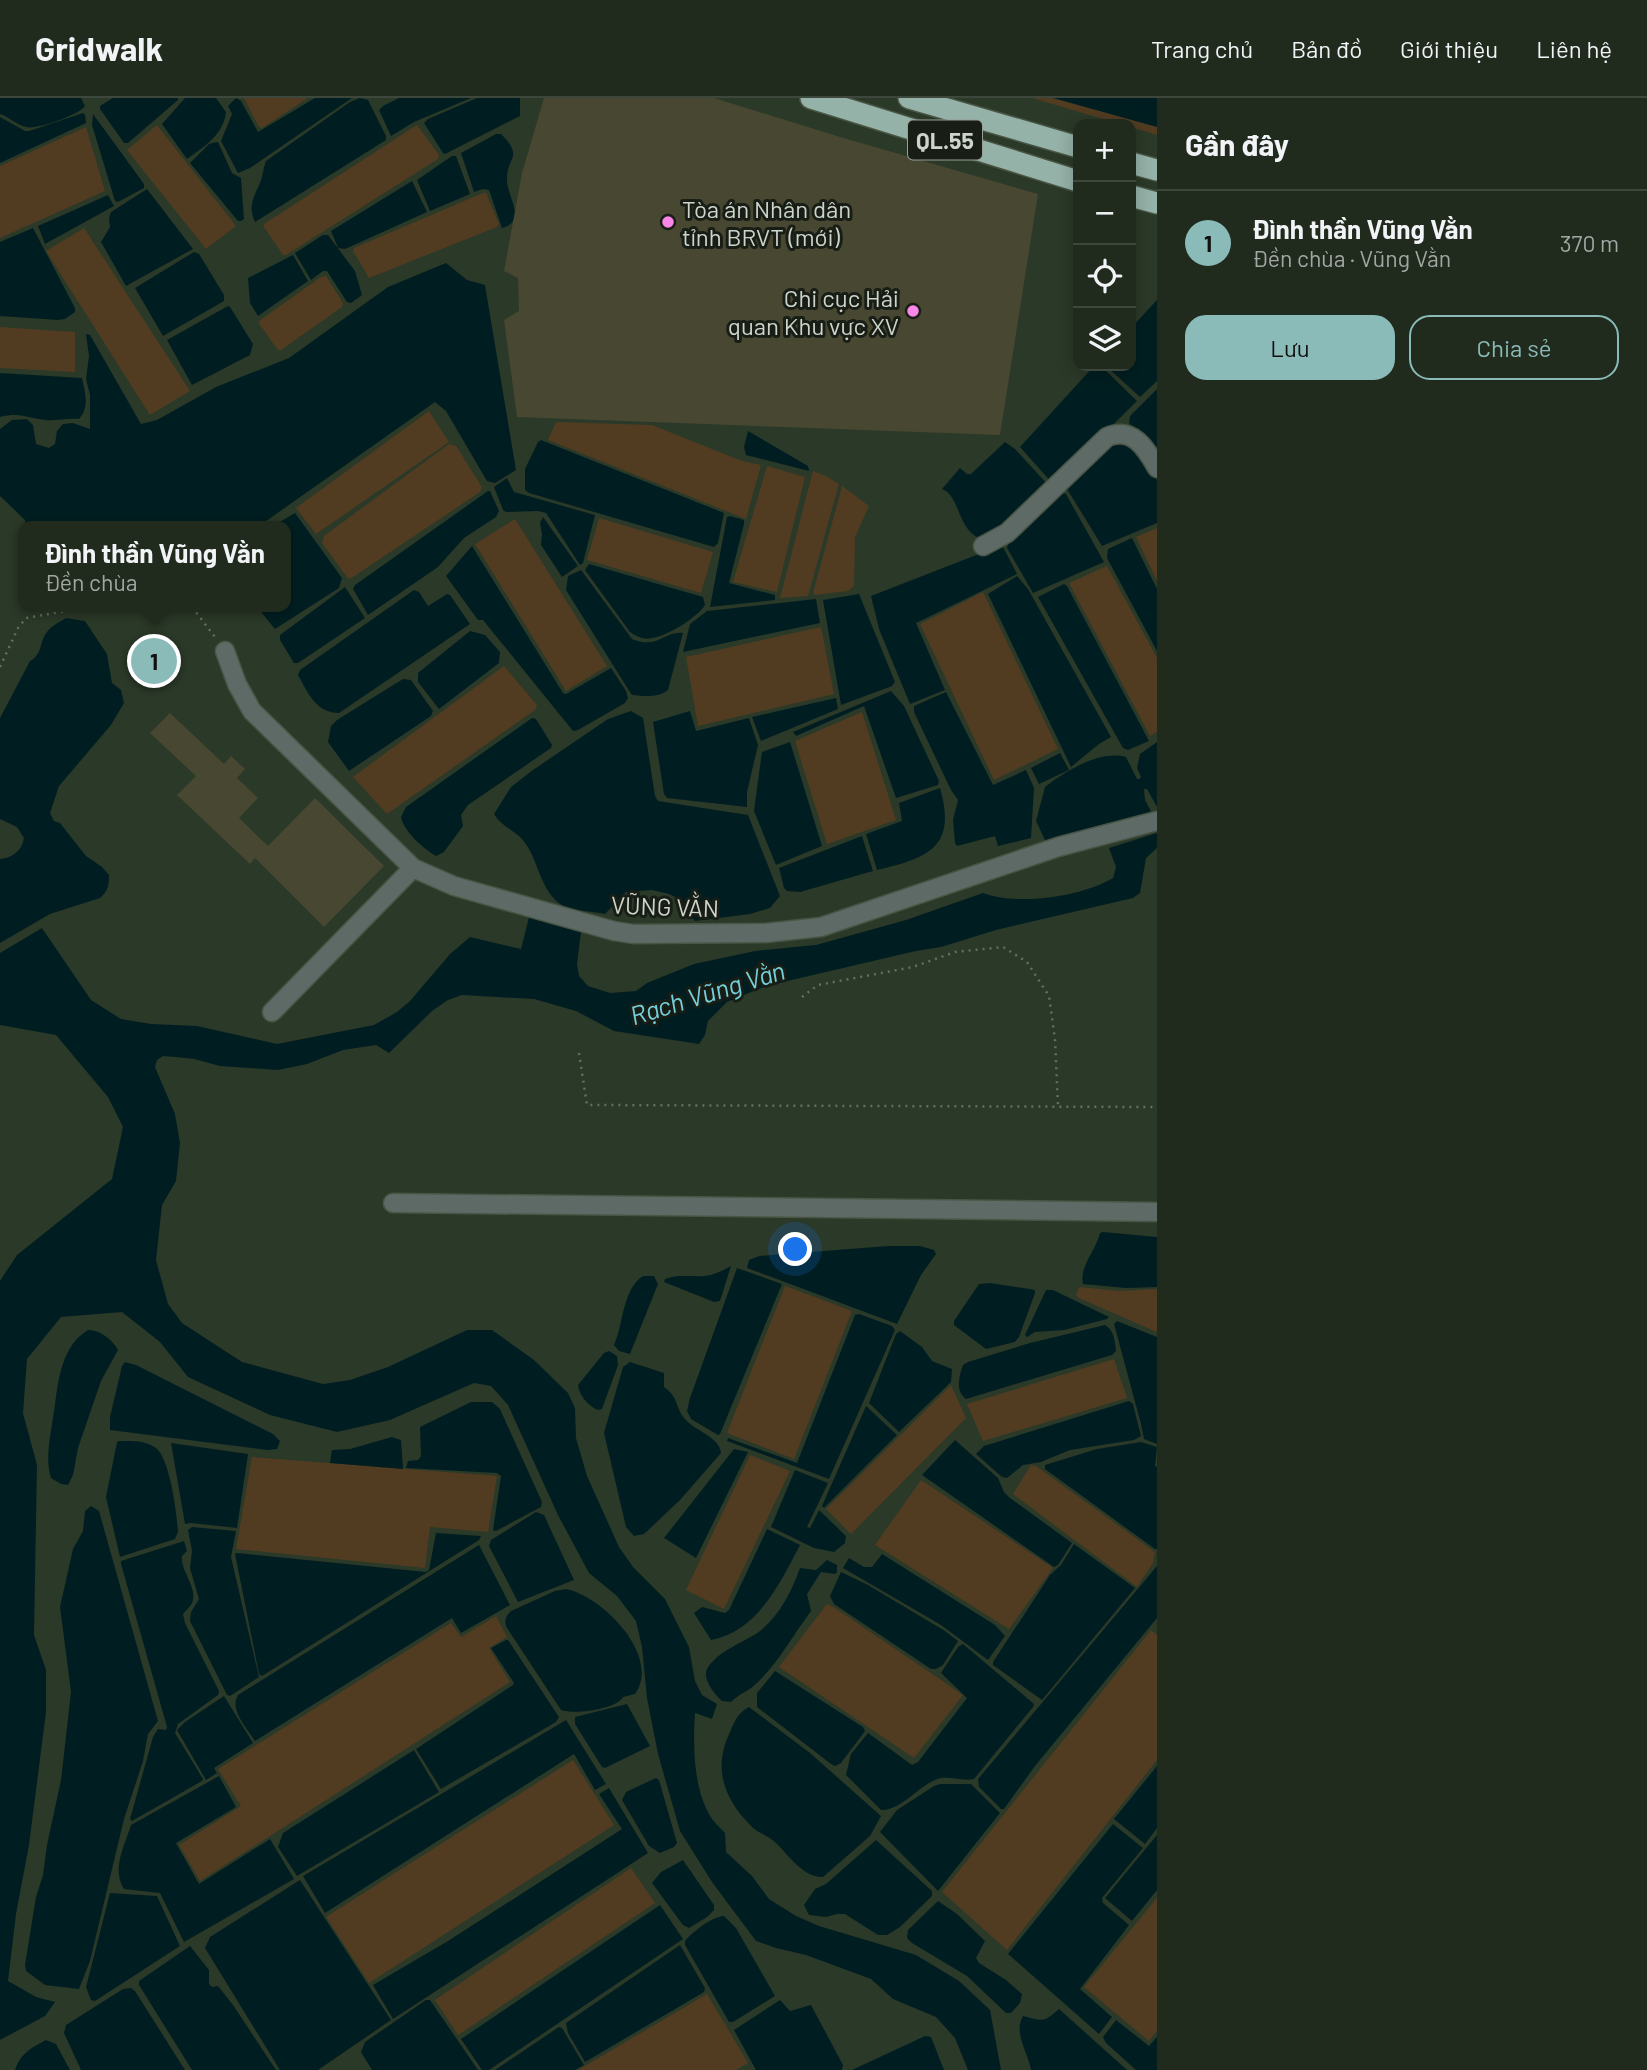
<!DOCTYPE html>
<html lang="vi">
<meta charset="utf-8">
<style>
body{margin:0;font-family:Barlow,sans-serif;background:#2d372b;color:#f1f3f6}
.controls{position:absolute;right:21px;top:21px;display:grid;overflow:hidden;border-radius:14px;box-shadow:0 4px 18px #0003}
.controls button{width:63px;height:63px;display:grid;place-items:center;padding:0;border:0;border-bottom:2px solid #3d473c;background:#202b1e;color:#f1f3f6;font:35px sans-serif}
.you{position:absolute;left:796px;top:1152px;width:24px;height:24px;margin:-18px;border:5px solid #fff;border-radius:50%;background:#1a73e8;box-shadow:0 0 0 10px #1a73e833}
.badge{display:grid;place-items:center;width:46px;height:46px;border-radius:50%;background:#8bbbb9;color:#111;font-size:23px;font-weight:700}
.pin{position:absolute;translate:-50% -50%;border:4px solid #fff;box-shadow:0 2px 7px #0006}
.popup{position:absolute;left:18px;top:423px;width:273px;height:91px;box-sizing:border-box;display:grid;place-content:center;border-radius:14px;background:#202b1e;filter:drop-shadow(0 2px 5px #0005);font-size:23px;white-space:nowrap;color:#a2a7a4}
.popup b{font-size:26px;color:#f1f3f6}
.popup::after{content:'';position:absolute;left:50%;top:100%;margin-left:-14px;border:14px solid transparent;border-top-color:#202b1e}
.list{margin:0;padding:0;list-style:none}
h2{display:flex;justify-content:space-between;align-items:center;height:91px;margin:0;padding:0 28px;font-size:30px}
h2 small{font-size:23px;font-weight:400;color:#a2a7a4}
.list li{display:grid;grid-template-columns:46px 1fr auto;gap:21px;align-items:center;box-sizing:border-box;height:105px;padding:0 28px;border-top:2px solid #3d473c}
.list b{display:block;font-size:26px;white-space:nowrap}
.list p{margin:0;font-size:23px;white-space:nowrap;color:#a2a7a4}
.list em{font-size:23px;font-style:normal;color:#a2a7a4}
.actions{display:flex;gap:14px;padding:21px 28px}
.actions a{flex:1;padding:16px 0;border:2px solid #8bbbb9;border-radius:21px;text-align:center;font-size:24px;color:#8bbbb9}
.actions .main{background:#8bbbb9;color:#111}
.icon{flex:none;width:38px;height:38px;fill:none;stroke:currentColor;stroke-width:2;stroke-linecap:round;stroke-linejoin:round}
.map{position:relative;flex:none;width:1157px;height:1972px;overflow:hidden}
header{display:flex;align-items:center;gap:42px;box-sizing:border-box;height:98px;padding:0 35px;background:#202b1e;border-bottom:2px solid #3d473c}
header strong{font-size:33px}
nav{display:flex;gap:38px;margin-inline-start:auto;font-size:24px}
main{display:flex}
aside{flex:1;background:#202b1e}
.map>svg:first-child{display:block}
</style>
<header>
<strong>Gridwalk</strong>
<nav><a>Trang chủ</a><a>Bản đồ</a><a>Giới thiệu</a><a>Liên hệ</a></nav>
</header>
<main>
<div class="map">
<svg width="1157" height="1972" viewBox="0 0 1157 1972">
<rect width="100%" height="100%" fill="#2b3928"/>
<!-- green -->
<path fill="#513c21" d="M244,0H308L262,30L259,29Z
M1032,0H1157V37L1131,29V26H1120Z
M157,27L236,128L206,151L127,52Z
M417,27L439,57L438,61L286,157H283L264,129V126Z
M86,29L105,93L0,140V68Z
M483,95H486L499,126L497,129L369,180L353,153L354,150Z
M84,130L190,293L150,317L46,153Z
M326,178L343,205L342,209L281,252H278L260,227L259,223L321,179Z
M0,229L75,234V274L0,270Z
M429,313L449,344L316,436L296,410Z
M556,324L652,327L742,363L761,367L746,421L548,342Z
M449,346L456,348L482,389L480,394L350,481L347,479L322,445L324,438Z
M767,368L805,379L777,494L733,484Z
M813,373L826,378L839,386L808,498L780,500Z
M842,388L869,408L855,439L854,488L848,493L815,497L813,495Z
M599,420L713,454L701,495L587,462Z
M515,421L607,568L566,593L475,446Z
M1157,430V483L1136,439Z
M1107,468L1157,560V634L1150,638L1069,485Z
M983,494L1058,651L994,682L920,526Z
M821,529L834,596L698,628L686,559Z
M504,568L537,607L535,612L387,716L353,679Z
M862,614L896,722L827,746L795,643Z
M785,1188L852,1213L794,1361L727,1335Z
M1079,1189L1119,1193L1157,1191V1234L1081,1201L1076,1198Z
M1114,1261L1127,1300L983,1343L967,1306Z
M951,1287L966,1320L851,1436L826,1411Z
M750,1357L790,1373L724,1511L686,1492Z
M252,1359L497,1378L488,1434L430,1429L425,1470L236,1451Z
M1031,1367L1036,1368L1155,1454L1153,1465L1137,1489L1013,1396Z
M921,1382L1053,1470L1009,1531L875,1447Z
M827,1506L835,1510L963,1597L914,1660L779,1569Z
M496,1518L507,1539L489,1550L510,1584L200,1783L179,1747L241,1708L218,1671L451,1525L461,1539Z
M1151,1532L1157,1537V1662L1007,1852L942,1794Z
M573,1662L614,1727L369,1885L326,1819Z
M631,1770L655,1805L458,1937L435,1902Z
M1157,1800V1933L1149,1943L1084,1889Z
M707,1896L748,1965L736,1972H578Z"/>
<!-- water -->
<path fill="#001e21" d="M0,0H81L85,8C79,17 37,32 26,29C17,27 9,19 0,16Z
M113,0H178V2L128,45H124L100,11V8Z
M185,0H216L226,14C224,36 204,49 187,61L162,26Z
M236,0L241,3L258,34L315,0H352L250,70L238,75L221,43L232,16L228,8Z
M360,0L368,2L386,38V42L255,124C248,109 253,100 260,85C263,78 263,70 266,63L350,4Z
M399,0H471L414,24L391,38L379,12L383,8Z
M477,0H520V18L445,56L443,55L424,25L428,21Z
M1053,0H1157V29Z
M83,15L85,17L86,25L0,65V19L25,33H29Z
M93,16L144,86V90L118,104L115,103L92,27Z
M496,36H501C525,60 506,59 507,82C507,99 528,123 502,130L489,92L483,91L474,94L461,55Z
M216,44H218L232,75L241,80L244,121L241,123H238L190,65L209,46Z
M452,58H456L470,96L430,113L417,82Z
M412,83L427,114L345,151L338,150L331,133Z
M147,91L193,151L126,188L101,144L110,129L109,120L111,114Z
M108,97L114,108L45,146L38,128Z
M33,130L75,210V214L65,221L58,222L0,218V144Z
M323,137H328L355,173L362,197L351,205L347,204L327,173H323L311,182L296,157L295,155Z
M194,154L199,156L224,197V203L163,238L135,190Z
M293,157L308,183L258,218L250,205L248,180Z
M446,165L467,182L485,187L516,372L495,385L487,383L446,313L435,304L259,428H25V422L0,398V331L12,322L27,321L33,327L36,346L49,350L55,346L57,333L63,326L73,325L90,331V297L86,281L89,258L86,236L90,237L141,326L157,322L216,289L289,260L388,189Z
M1157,202V283L1140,299L1106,268H1131V230Z
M228,208L230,209L253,246L250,257L192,287L167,242Z
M1094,268H1101L1137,303L1053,386L1020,349Z
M0,275L82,280C85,295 90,309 79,321C67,320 56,323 45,322C26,320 20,314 0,319Z
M1157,291V359L1146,343L1129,325L1130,318Z
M748,333L808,368L809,373L746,357L744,349Z
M541,342L724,415L718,445L714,449L529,395L525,392V371L538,344Z
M1116,343L1136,350L1157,382V425L1102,448L1067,391L1111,344Z
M1005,344L1015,351L1049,388L989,439L979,440C957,430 960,398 942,391L960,370L967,376H971Z
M507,380L514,394L595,417L583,465L580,467L546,415L538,413L506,414L503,412L494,389Z
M488,393H490L499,413L496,419L464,440L438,469L368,517L353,491L355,487Z
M1060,394L1066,396L1104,464L1033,495L1007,450L1010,440Z
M295,415L342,480L339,490L275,531L257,509H285V428H273Z
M730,418L744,422V426L729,485L775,497V502L710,509L727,419Z
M543,419L578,468L562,479L541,447L542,436L540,425Z
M1132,440L1157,491V553L1107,460L1108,451Z
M1002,447L1017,476L916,525L945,592L910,606L879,531L871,498Z
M472,448L563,595L566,596L611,570L626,593L628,600L625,605L578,632L573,633L483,522H478L446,478Z
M589,466L703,499L705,507C698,519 666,539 652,540C644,542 637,539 630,534L585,472Z
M581,472L632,541C658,552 665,532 683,535L668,592C658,600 645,598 632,597L628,591L566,492L568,478Z
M1017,478L1028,491L1111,639L1099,646L1071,669L988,496Z
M1064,486L1067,488L1149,643L1128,652L1123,650L1038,499Z
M345,489L365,520L298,565H294L280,542V537Z
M414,492L419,494L428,508L447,496L450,497L470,526L339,615C316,615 308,595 298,577L300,572Z
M859,496L895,584L892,588L841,607L823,502Z
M816,501L820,525L683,554L690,526L707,513Z
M66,520L85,523L107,556L112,585L121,592L124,605L111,627L59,688L50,715L54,723L60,725L86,758L102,769L109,777C109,788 108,793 100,800L50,816L0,845V761C12,760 22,753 24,740L17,729L0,721V620L30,563C43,556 39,544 47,534C52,527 60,524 66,520Z
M470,533L485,537L500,554L499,565L439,611L418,584V575Z
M403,581L411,582L433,613L431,618L349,673L328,644L331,628L337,622Z
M891,593L904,608L939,683L938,687L896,700L864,608L796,638L793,634Z
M946,594L993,687L1026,672L1034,690L1031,740L998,748L995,738L957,748L955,745L953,722L958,702L951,692L914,614V608Z
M836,600L838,611L761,643L752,619Z
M631,613L643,620L655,698L658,703L748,717L780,798L770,810L750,816L695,823L675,799L669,796L652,792L626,794L605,816C592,813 572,813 562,807C539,793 539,760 522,741C514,732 501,728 494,716L511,689L533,672L608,621Z
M690,613L696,633L749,620L758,647L747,694V709L667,700L664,696L653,624Z
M532,620L536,621L552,647L551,650L468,707L461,717L463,728L444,754L436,758C423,750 404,734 401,719L406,709Z
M790,644L822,748L776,767L754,713L755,705L762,654Z
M1157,644V709L1147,691H1144L1145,702L1151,713L1144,721L1052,744L1045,742L1036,723L1045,689C1065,673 1100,652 1126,659L1137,681H1139L1141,679L1137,670L1140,656Z
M1060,655L1069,672L1039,686L1031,670Z
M940,690C957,749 929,760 877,772L866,736L902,723L899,705Z
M1157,735V750L1146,760L1140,795L1133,800L996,832L941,849L916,853L766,888L727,904L708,923L705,937L699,946L614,933L576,913L534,901L462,897L448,902L432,913L389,955L376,947L343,952L307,966L278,972L220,968L194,961L175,959L163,958L157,962L155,969L175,1016L180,1045L176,1083L162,1107L156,1162L168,1206L182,1225L242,1264L323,1286L350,1282L388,1269L467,1232H492L534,1262L568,1295L575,1310L576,1340L587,1378L619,1449L633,1469L665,1501L689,1549L695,1583L702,1597L717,1606L712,1621L695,1615C693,1648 693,1688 710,1718C714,1724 720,1730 725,1735L726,1754L752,1778L769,1801L796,1818L819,1828L916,1857L959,1883L990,1912L1001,1972H968L955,1940L936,1919L893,1901L871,1881L806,1857L776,1850L756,1843L712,1784L680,1733L658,1656L647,1600L642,1549L636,1523L617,1498L589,1475L558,1417L508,1307L491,1288L474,1285L390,1322L337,1334L270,1317L188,1279L160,1244L122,1214L61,1219L27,1261L23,1315L37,1367L34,1537L46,1572V1614L29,1747L16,1816L8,1883L36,1899L55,1904L45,1918L0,1942V1183L17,1157L112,1081L123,1029L108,999L56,937L0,927V855L42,830L91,902L121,921L151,926L197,928L277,946L374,927L397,914L410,903L450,856L470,839L521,851L529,819L581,834L577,866L579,878L588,888L610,895L636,893L647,885L694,866L755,853L816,847L906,822L983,795C1018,808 1081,799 1113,780L1116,769L1109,750Z
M862,738L873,773L800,794L787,793L784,790L779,770Z
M1103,1134L1157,1139V1189L1126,1190L1083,1186C1079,1168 1096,1153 1100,1135Z
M888,1148H920L934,1152L936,1156L921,1177L897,1226L747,1170L749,1162L759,1158Z
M731,1168L720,1203L714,1204L664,1184L665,1181C679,1176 690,1179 704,1178C715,1177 722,1173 731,1168Z
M737,1170L782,1186L720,1336L718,1337L691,1321L687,1313L690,1300Z
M643,1178H654L658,1186L630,1256L619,1253L614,1247C624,1225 622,1192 643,1178Z
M990,1185L1030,1191L1035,1192V1195L1019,1239L1015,1244L986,1251L954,1227V1223L979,1186Z
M1046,1192H1053L1109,1219L1107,1221L1064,1232L1035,1234L1027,1239L1025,1237Z
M859,1216L892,1228L895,1232L829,1381L727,1343L728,1340L797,1365L855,1217Z
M1117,1223L1157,1239V1346L1144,1341L1141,1326L1114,1226Z
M1105,1227C1114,1232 1115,1243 1116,1253L1112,1257L966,1301C955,1293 959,1278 963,1267L968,1264L1030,1245Z
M88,1232C100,1232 113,1242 118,1252L101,1283L78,1350L73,1377L68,1387L61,1386L51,1380C45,1360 50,1340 53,1320C58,1291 58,1250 88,1232Z
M900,1233L922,1249L932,1263L952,1271L951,1284L899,1334L869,1305L896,1236Z
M609,1253L617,1258L618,1267L602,1311L598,1312C588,1308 579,1297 578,1287L604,1255Z
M125,1264L136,1267L273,1336L280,1343L277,1351L267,1352L110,1332V1319L122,1268Z
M630,1264L664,1275V1289C679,1299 675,1310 685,1321C695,1333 720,1339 721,1355L680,1402L644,1436L634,1438L626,1429L604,1335L623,1269Z
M1129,1303L1133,1306L1141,1338L1134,1342L1070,1352L1041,1364L1023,1367L1007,1380L1002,1379L976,1356L984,1348Z
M471,1304H492L500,1311L542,1404L541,1409L496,1433L493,1432L501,1378L497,1375L406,1370L408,1363L418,1362L421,1358L420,1329Z
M866,1308L897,1337L824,1410L822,1408Z
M392,1339L401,1342L403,1371L330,1365L332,1352L350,1351Z
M955,1342L998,1380L1004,1394L1010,1400L1072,1445L1058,1467L1054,1469L922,1377Z
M119,1343C132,1343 145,1342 156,1350C170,1361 177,1416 178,1434L175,1441L120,1459L106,1399L117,1344Z
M1141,1344L1157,1349L1155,1368L1157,1369V1451H1155L1045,1371V1367L1097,1351Z
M171,1345L248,1356L237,1430L191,1425L185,1426Z
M734,1351L748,1354L696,1460L664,1440Z
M795,1372L828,1385L807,1429L810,1430L819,1412L846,1438L845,1445L834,1454L814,1450L771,1429Z
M91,1408L99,1413L158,1623L148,1636L143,1663L124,1721L90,1863L79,1891L45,1887L26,1873L25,1867L36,1799L43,1777L47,1747L61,1682L71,1594L60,1509L73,1451L83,1433L85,1413Z
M536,1414L544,1417L574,1482L518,1504L489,1448L491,1442Z
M192,1429L236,1433L231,1459L259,1579L230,1598L227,1597L190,1523L191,1514L199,1501L190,1470L192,1453L188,1432Z
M767,1431L800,1447C780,1485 758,1533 711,1542L694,1515L702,1509L725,1515L729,1512Z
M436,1435L481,1438L479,1442L262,1578L259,1576L235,1456L237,1455L426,1474L429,1472Z
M184,1443L187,1453L182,1458C180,1472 196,1487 193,1502C192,1508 186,1512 183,1516L185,1525L219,1593L218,1597L178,1626L175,1635L203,1681L202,1683L132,1723L130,1721L153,1639L158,1631L166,1632L167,1629L121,1466V1463Z
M1074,1446L1135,1490L1042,1602L993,1567V1564L1050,1477L1061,1467Z
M479,1447L510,1507L461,1535L452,1520L255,1643C247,1630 229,1612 238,1597Z
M882,1456L995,1527L1005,1538L988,1562L941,1527L843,1470L849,1460L864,1469H872Z
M827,1462L837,1467V1474L835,1476L821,1474L807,1496L811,1513C794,1536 778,1565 757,1585C749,1593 739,1596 731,1604L722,1603C715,1597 702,1581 707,1571C718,1552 744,1545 760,1533C779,1518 792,1493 800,1470L816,1472Z
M1157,1468V1520L1035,1668L1004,1711H1001L979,1689L978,1681Z
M841,1474L868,1487L945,1533L958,1543L943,1567L936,1571H931L834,1506L830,1498Z
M566,1491C602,1498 662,1558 635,1596L623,1599C617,1611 574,1617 561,1612L507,1530C504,1523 505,1519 511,1513L555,1493Z
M506,1542H508L559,1619L556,1624L441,1691L416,1651L513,1587L514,1585L491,1550Z
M963,1546L1034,1606L1033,1609L974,1681C961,1684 947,1676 935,1682C918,1689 900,1713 881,1712L846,1677L851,1656L868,1635L912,1667L918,1664L967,1600L941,1575L958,1549Z
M775,1573L863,1629L865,1633L841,1665L835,1668L831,1666L757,1609V1595Z
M224,1598L253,1645L214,1670L217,1675L206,1682L177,1632L185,1624Z
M627,1606L650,1648L605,1670L602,1669L575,1626V1619Z
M749,1609L810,1655L881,1718L870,1738L823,1779C804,1780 789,1758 776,1745C768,1737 757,1735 750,1727C723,1699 713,1669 730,1634C735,1622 738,1615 749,1609Z
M566,1622L606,1686L595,1692L574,1656L325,1815L303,1778Z
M414,1652L439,1694L297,1778L278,1749L283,1735Z
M1157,1668V1730L1145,1746L1114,1721Z
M219,1678L236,1709L176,1745L199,1786L270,1741L294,1781L184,1844L160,1795L124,1791C111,1771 125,1747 131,1727Z
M656,1680L659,1682L677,1745L674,1749L660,1755L649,1748L622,1702L626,1694Z
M940,1686H971L1000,1715L938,1793L880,1734L897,1712L934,1688Z
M609,1690L648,1755L393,1921L373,1887L448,1843L622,1731L599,1696Z
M1113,1726L1143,1750L1102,1800L1103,1805L1129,1827L1080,1891L1112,1919L1099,1936L1008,1856Z
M1157,1737V1792L1132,1823L1105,1800Z
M876,1742L932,1793V1798L900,1829L887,1837H878L845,1816H837L826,1819L809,1817L804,1807L815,1791L826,1786Z
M683,1762L714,1807V1812L707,1819L689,1830L683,1827L652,1785L661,1774Z
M300,1782L391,1922L318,1972H280L205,1850L210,1839Z
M110,1795L157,1798L180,1848L95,1903L91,1902L86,1889Z
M938,1803L957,1816L985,1843L976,1860L979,1865L1006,1882L1022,1896L1020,1905L1011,1915H1006L967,1878L912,1845L907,1840L908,1832Z
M660,1807L683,1841L489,1972H482L461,1941Z
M724,1818L736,1830L775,1898L733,1924H729L685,1847V1843C694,1833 711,1819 724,1818Z
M680,1847L705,1890L704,1894L585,1964L568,1935L566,1925Z
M190,1848L209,1872V1886L212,1889L218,1888L233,1907L276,1972H192L139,1887V1883Z
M131,1890L135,1893L185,1972H81L64,1935L66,1927L123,1891Z
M426,1902H430L478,1972H372L361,1954L365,1944Z
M780,1902L790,1913L811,1907L843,1967L842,1972H756L734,1932Z
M1059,1911L1127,1972H1031C1028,1954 1013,1935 1023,1918C1044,1923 1043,1925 1059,1911Z
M1116,1922L1149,1948L1157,1939V1972H1136L1106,1945L1103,1939Z
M559,1929L562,1930L584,1967L575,1972H495Z
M925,1938L931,1939L944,1972H852Z
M46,1942L56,1946L70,1972H15C21,1955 31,1950 46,1942Z"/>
<!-- building -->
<path fill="#484731" d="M544,0H714L840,39L1038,96L1000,337L517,319L504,222L519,213L518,180L504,173L522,75Z
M170,615L224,666L231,658L245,671L237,680L258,700L239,720L268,748L315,700L384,768L324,829L255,760L250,766L177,697L196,678L150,635Z"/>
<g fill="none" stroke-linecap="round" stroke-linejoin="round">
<defs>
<path id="minor" d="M983,448L1007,435L1107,339C1132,328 1146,350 1157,370
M225,553L237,586L252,613L413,770L454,788L614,833L633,836L766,835L821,829L1058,749L1157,723
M272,914L413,770
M393,1105L1157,1114"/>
<path id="highway" d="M811,0L1078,83
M909,0L1078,49
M1131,65L1157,72
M1131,98L1157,105"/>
</defs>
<!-- minor casing -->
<use href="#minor" stroke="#485545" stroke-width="21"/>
<!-- highway casing -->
<use href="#highway" stroke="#485545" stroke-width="24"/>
<!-- path -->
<path stroke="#657062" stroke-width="2.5" stroke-dasharray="2 5" stroke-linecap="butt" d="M192,509L215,539
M0,569L18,530L26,520L89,509
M802,899L818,887L913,869L955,854L1003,849L1027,864L1049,898L1055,941L1058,1008
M579,955L587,1007L1157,1009"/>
<!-- minor -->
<use href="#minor" stroke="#5e6a65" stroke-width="18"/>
<!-- highway -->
<use href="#highway" stroke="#95b2a8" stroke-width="21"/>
</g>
<!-- markers -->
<g fill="#f987e8" stroke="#181e16" stroke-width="2.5">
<circle cx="668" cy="124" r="7"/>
<circle cx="913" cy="213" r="7"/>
</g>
<g text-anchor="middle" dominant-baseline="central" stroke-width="6" stroke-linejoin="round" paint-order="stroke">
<!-- shield labels -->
<rect fill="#181e16" stroke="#979e94" stroke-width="2" x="908" y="22.5" width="74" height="39" rx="5"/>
<g font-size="23" font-weight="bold" fill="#cdd5ca">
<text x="945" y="42">QL.55</text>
</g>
<!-- poi labels -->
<g font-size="24" fill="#cdd5ca" stroke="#181e16" text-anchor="start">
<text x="682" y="110">Tòa án Nhân dân<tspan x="682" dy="28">tỉnh BRVT (mới)</tspan></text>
<text x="899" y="199" text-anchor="end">Chi cục Hải<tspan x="899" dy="28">quan Khu vực XV</tspan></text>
</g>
<!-- street labels -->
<g font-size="24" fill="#cdd5ca" stroke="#181e16">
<text transform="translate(665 808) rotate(2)">VŨNG VẰN</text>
</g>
<!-- water labels -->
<g font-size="26" font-style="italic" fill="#73d1dc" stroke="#181e16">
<text transform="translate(707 894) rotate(-17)">Rạch Vũng Vằn</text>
</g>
</g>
</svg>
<div class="controls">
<button>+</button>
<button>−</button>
<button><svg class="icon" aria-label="locate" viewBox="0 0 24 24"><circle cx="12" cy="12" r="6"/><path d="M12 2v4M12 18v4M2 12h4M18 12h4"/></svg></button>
<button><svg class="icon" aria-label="layers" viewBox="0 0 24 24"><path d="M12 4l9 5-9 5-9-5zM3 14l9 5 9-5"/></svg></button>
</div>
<div class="you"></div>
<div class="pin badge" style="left:154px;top:563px">1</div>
<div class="popup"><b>Đình thần Vũng Vằn</b>Đền chùa</div>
</div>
<aside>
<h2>Gần đây<small></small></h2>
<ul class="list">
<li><span class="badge">1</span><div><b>Đình thần Vũng Vằn</b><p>Đền chùa · Vũng Vằn</p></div><em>370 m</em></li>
</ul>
<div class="actions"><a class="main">Lưu</a><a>Chia sẻ</a></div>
</aside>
</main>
